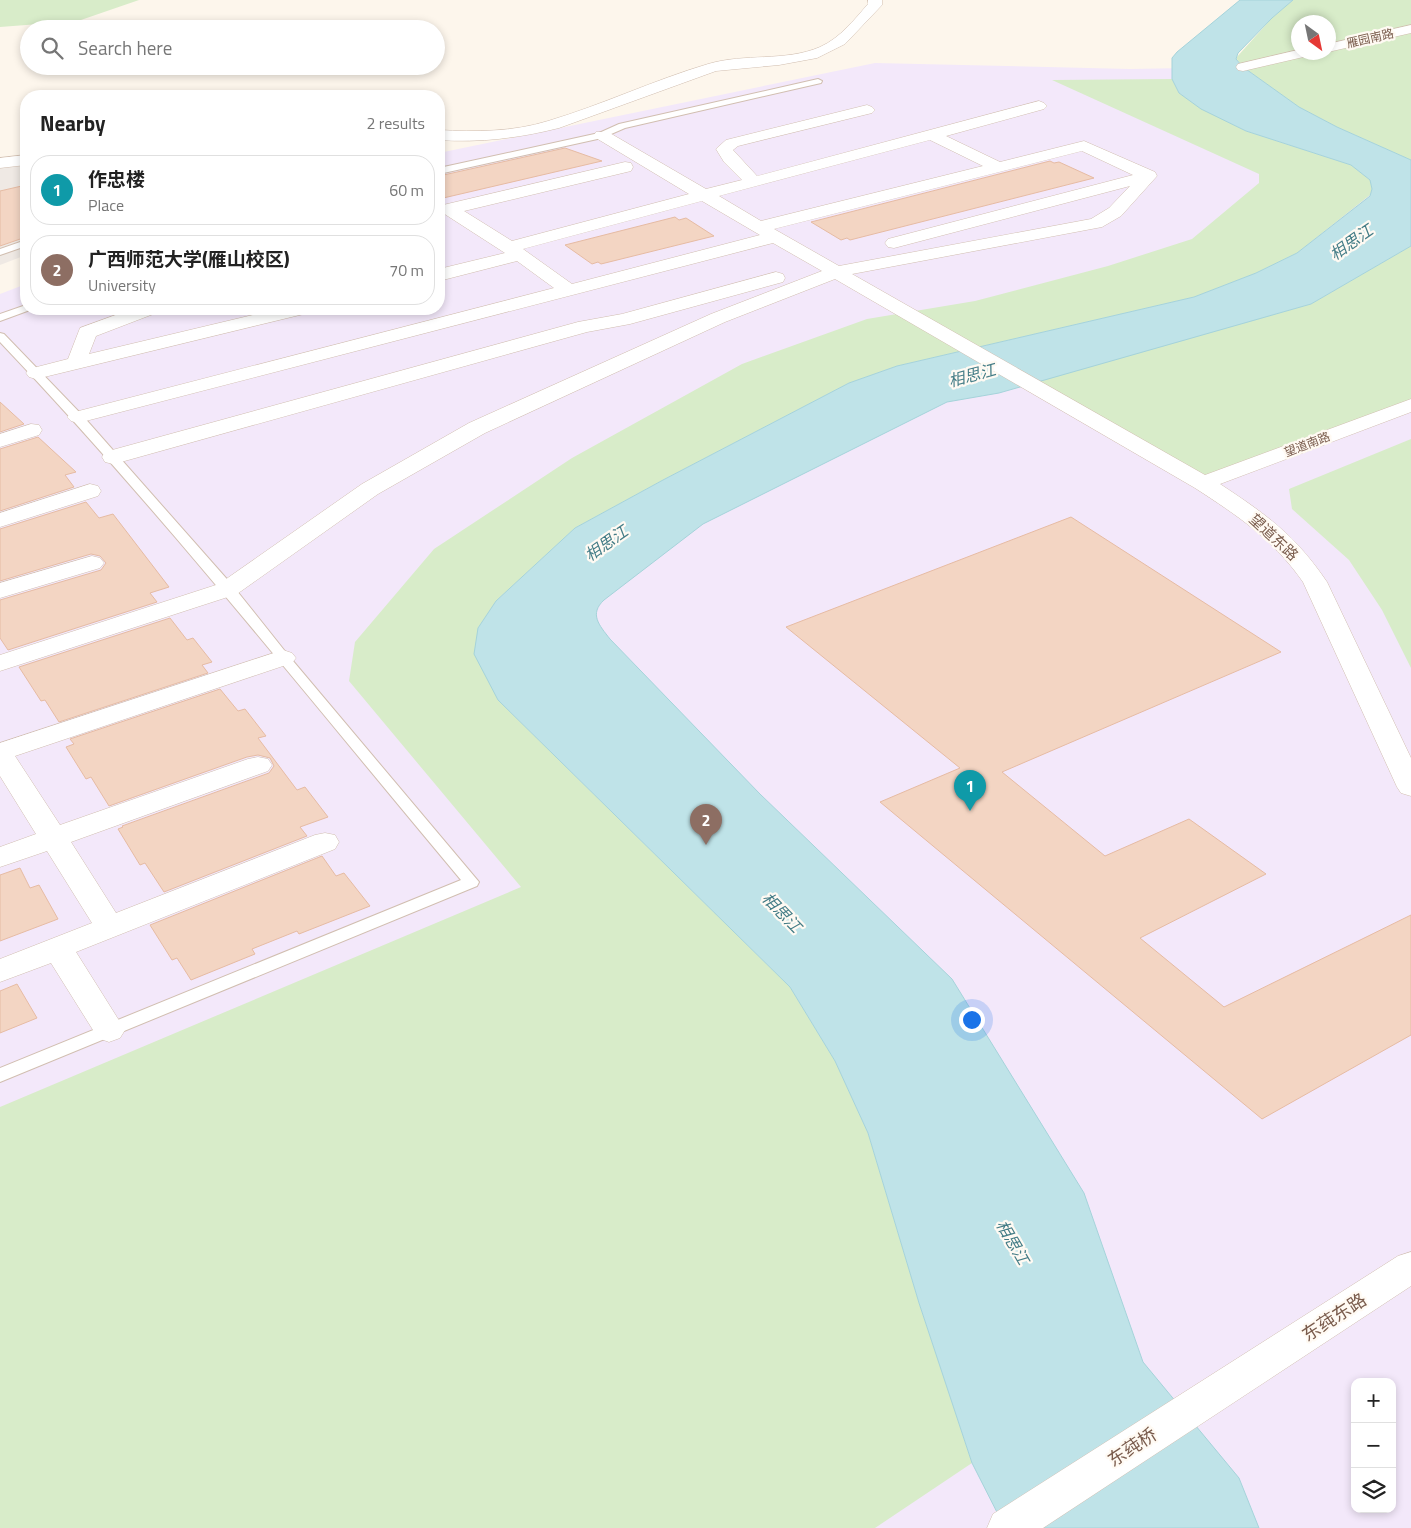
<!DOCTYPE html>
<meta charset="utf-8">
<style>
body{margin:0;font-family:"Titillium Web","Noto Sans SC",sans-serif;background:#f2f2f2;color:#222}
.controls{position:absolute;right:15px;bottom:15px;display:grid;overflow:hidden;border-radius:10px;box-shadow:0 2px 8px #0003}
.controls button{width:45px;height:45px;display:grid;place-items:center;padding:0;border:0;border-bottom:1px solid #e0e0e0;background:#fff;color:#222;font:25px sans-serif}
.compass{position:absolute;left:1291px;top:15px;width:45px;height:45px;border-radius:50%;background:#fff;box-shadow:0 2px 8px #0003;rotate:147deg}
.you{position:absolute;left:971px;top:1019px;width:18px;height:18px;margin:-12px;border:4px solid #fff;border-radius:50%;background:#1a73e8;box-shadow:0 0 0 8px #1a73e833}
.badge{display:grid;place-items:center;width:32px;height:32px;border-radius:50%;background:#2563eb;color:#fff;font-size:16px;font-weight:700}
.pin{position:absolute;translate:-50% -41px;filter:drop-shadow(0 1px 2px #0008)}
.pin::after{content:'';position:absolute;top:26px;width:18px;height:15px;background:inherit;clip-path:polygon(0 0,100% 0,50% 100%)}
.list{margin:0;padding:0;list-style:none}
h2{display:flex;justify-content:space-between;align-items:center;height:65px;margin:0;padding:0 20px;font-size:21px}
h2 small{font-size:16px;font-weight:400;color:#767676}
.list li{display:grid;grid-template-columns:32px 1fr auto;gap:15px;align-items:center;box-sizing:border-box;height:70px;margin:0 10px 10px;padding:0 10px;border:1px solid #e0e0e0;border-radius:20px}
.list b{display:block;font-size:19px;white-space:nowrap}
.list p{margin:0;font-size:16px;white-space:nowrap;color:#767676}
.list em{font-size:16px;font-style:normal;color:#767676}
.icon{flex:none;width:28px;height:28px;fill:none;stroke:currentColor;stroke-width:2;stroke-linecap:round;stroke-linejoin:round}
.map{position:relative;flex:none;width:1411px;height:1528px;overflow:hidden}
.search{position:absolute;background:#fff;box-shadow:0 2px 8px #0003;left:20px;top:20px;width:425px;height:55px;display:flex;align-items:center;gap:12px;box-sizing:border-box;padding:0 18px;border-radius:28px;color:#767676;font-size:19px}
.panel{position:absolute;background:#fff;box-shadow:0 2px 8px #0003;left:20px;top:90px;width:425px;height:225px;border-radius:20px}
.map>svg:first-child{display:block}
</style>
<div class="map">
<svg width="1411" height="1528" viewBox="0 0 1411 1528">
<rect width="100%" height="100%" fill="#fdf6ec"/>
<!-- industrial -->
<path fill="#efe9e4" d="M26,162V255L0,265V165Z"/>
<!-- education -->
<path fill="#f3e8fa" fill-rule="evenodd" d="M1293,0H1411V1528H0V294L26,284V309H439V153L875,63L1130,69L1242,67ZM1298,22H1328V52H1298ZM1355,1382H1392V1509H1355Z"/>
<!-- green -->
<path fill="#d8ecc9" fill-rule="evenodd" d="M0,0H139L78,21L0,27Z
M1293,0H1411V160L1337,127L1299,107L1243,67L1236,58L1272,18ZM1298,22H1328V52H1298Z
M1172,79L1179,93L1202,109L1246,131L1351,165L1370,180L1372,189L1370,195L1297,253L1256,273L1194,297L897,366L849,383L663,480L575,528L496,601L478,628L498,700L790,987L835,1061L868,1133L919,1303L972,1463L875,1528H0V1107L521,887L349,681L355,642L434,549L572,458L742,364L867,319L975,301L1108,266L1192,239L1259,183V174L1052,80Z
M1411,246V405L1203,483L1031,383L1311,304Z
M1411,439V668L1382,610L1349,560L1292,509L1289,489Z"/>
<!-- water -->
<path fill="#bfe3e8" stroke="#a5d3da" d="M1240,0H1293L1272,18L1238,53L1236,59L1243,67L1299,107L1337,127L1411,160V246L1311,304L999,393L947,402L703,524L604,600C589,614 599,625 610,639L760,794L952,979L1084,1193L1143,1362L1239,1478L1259,1528H1005L972,1463L919,1303L868,1133L835,1061L790,987L498,700L474,654L478,628L496,601L575,528L663,480L849,383L897,366L1194,297L1256,273L1297,253L1370,196L1372,189L1370,180L1351,165L1246,131L1201,109L1179,93L1172,79V58L1177,52Z"/>
<!-- building -->
<path fill="#f3d5c3" stroke="#e6bba3" d="M565,148L602,161L439,199V176Z
M1050,161L1054,163L1059,162L1094,178L850,240L847,238L841,240L811,222Z
M26,185V237L0,246V191Z
M675,217L679,220L686,218L714,236L601,264L598,262L592,264L565,245Z
M0,402L24,424L0,432Z
M38,437L76,472L65,475L74,487L0,511V449Z
M86,502L99,518L113,514L169,587L150,593L157,602L8,650L0,638V600L101,570L106,563L100,556L91,554L0,581V529Z
M1071,517L1281,652L1002,772L1105,856L1189,819L1266,874L1140,938L1224,1007L1411,915V1035L1262,1119L880,802L960,768L786,627Z
M170,618L187,640L193,638L212,662L202,665L208,673L59,722L45,700L41,701L19,667Z
M220,689L238,711L245,709L266,736L258,738L297,790L305,787L328,817L300,827L307,836L164,892L145,863L140,865L118,829L123,827L122,826L269,773L274,766L270,758L258,755L247,757L109,806L91,777L86,779L66,747L74,744L70,739Z
M322,856L336,876L344,873L370,906L299,934L297,931L252,949L255,954L191,980L177,958L172,960L150,925Z
M20,868L30,888L39,885L58,919L0,941V875Z
M17,984L37,1018L0,1033V991Z"/>
<g fill="none" stroke-linecap="round" stroke-linejoin="round">
<defs>
<path id="lane" d="M818,79L822,81L821,83L625,128L602,138L439,174V168L599,133L619,124Z
M26,240V246L0,255V249Z
M26,305V309H31L30,310L0,321V314Z
M0,333L4,334L82,415L233,586L288,655L479,882L477,886L0,1082V1068L461,880C309,699 163,513 0,342Z"/>
<path id="street" d="M868,0H882V5L845,44L817,58L779,65L716,71L559,128C519,138 480,143 439,140V130C475,132 513,132 548,121C602,105 654,80 708,64C745,53 785,62 820,47C840,38 854,20 868,4Z
M1411,25V33L1328,52V44Z
M1298,50V52H1314L1312,55L1243,71L1238,70L1236,67L1238,64Z
M1039,101L1044,103L1047,106L1044,109L946,136L1000,162L1084,141L1155,172L1157,176L1121,216L1102,227L852,274L1205,475L1411,399V412L1220,484C1267,515 1295,535 1327,582L1411,758V796L1401,793L1397,787L1303,582C1273,539 1238,516 1195,488L835,279L725,322L485,433L378,494L237,594L0,671V655L219,584L362,484L469,423L711,314L822,271L773,243L78,423L71,421L67,417L71,413L554,288L517,261L439,281V269L505,253L443,213L440,209L443,205L625,162L631,163L633,167L631,171L464,211L512,241L689,194L596,138L594,135L596,132H608L706,189L742,180L724,162L716,149L726,140L867,105L872,107L875,110L872,113L738,146L733,150L757,176ZM930,140L983,166L761,221L719,196ZM1082,151L1133,175L888,239L885,243L888,247L894,248L1130,186L1109,208L1091,219L839,266L774,229ZM702,201L760,235L572,284L523,249Z
M26,155V165L0,168V158Z
M776,272L783,274L785,278L783,282L630,324L587,332L121,462L113,464L105,462L102,457L105,452L578,322L622,314Z
M132,309H159L156,313L96,336L89,354L278,309H311L308,313L36,379L29,377L26,373L29,369L68,359L80,328Z
M31,424L39,425L42,430L39,435L0,447V434Z
M90,484L98,486L101,491L98,496L0,527V513Z
M92,556L100,558L104,563L100,568L0,598V583Z
M283,650L292,653L296,658L292,663L15,756L60,825L248,759L258,757L268,759L272,765L268,771L71,842L116,913L315,835L325,833L335,835L339,842L335,849L76,952L125,1030L120,1038L109,1042L98,1038L51,963L0,982V959L92,923L47,851L0,867V847L36,834L0,776V743Z
M1411,1252V1286L1043,1528H987L993,1514L1398,1256Z"/>
</defs>
<!-- lane casing -->
<use href="#lane" stroke="#d1beb0" stroke-width="2"/>
<!-- street casing -->
<use href="#street" stroke="#d1beb0" stroke-width="1"/>
<!-- lane -->
<use href="#lane" fill="#fff" fill-rule="evenodd"/>
<!-- street -->
<use href="#street" fill="#fff" fill-rule="evenodd"/>
</g>
<g text-anchor="middle" dominant-baseline="central" stroke-width="4.5" stroke-linejoin="round" paint-order="stroke">
<!-- far-street labels -->
<g font-size="12" fill="#7a5c4d" stroke="#fffaf3">
<text transform="translate(1370 38) rotate(-13)">雁园南路</text>
<text transform="translate(1307 444) rotate(-21)">望道南路</text>
</g>
<!-- street labels -->
<g font-size="15" fill="#7a5c4d" stroke="#fffaf3">
<text transform="translate(1274 537) rotate(43)">望道东路</text>
</g>
<!-- water labels -->
<g font-size="16" font-style="italic" fill="#437c86" stroke="#fffaf3">
<text transform="translate(1351 242) rotate(-35)">相思江</text>
<text transform="translate(972 375) rotate(-15)">相思江</text>
<text transform="translate(606 543) rotate(-35)">相思江</text>
<text transform="translate(782 912) rotate(46)">相思江</text>
<text transform="translate(1013 1242) rotate(60)">相思江</text>
</g>
<!-- near-street labels -->
<g font-size="18" fill="#7a5c4d" stroke="#fffaf3">
<text transform="translate(1334 1317) rotate(-33)">东莼东路</text>
<text transform="translate(1132 1447) rotate(-33)">东莼桥</text>
</g>
</g>
</svg>
<div class="controls">
<button>+</button>
<button>−</button>
<button><svg class="icon" aria-label="layers" viewBox="0 0 24 24"><path d="M12 4l9 5-9 5-9-5zM3 14l9 5 9-5"/></svg></button>
</div>
<svg class="compass" viewBox="-18 -18 36 36"><path d="M0-13l5 13h-10z" fill="#e53935"/><path d="M0 13l5-13h-10z" fill="#767676"/></svg>
<div class="you"></div>
<div class="pin badge" style="left:970px;top:811px;background:#0f9aa8">1</div>
<div class="pin badge" style="left:706px;top:845px;background:#8d6e63">2</div>
<div class="search"><svg class="icon" aria-label="search" viewBox="0 0 24 24"><circle cx="10" cy="10" r="6"/><path d="M15 15l6 6"/></svg>Search here</div>
<section class="panel">
<h2>Nearby<small>2 results</small></h2>
<ul class="list">
<li><span class="badge" style="background:#0f9aa8">1</span><div><b>作忠楼</b><p>Place</p></div><em>60 m</em></li>
<li><span class="badge" style="background:#8d6e63">2</span><div><b>广西师范大学(雁山校区)</b><p>University</p></div><em>70 m</em></li>
</ul>
</section>
</div>
